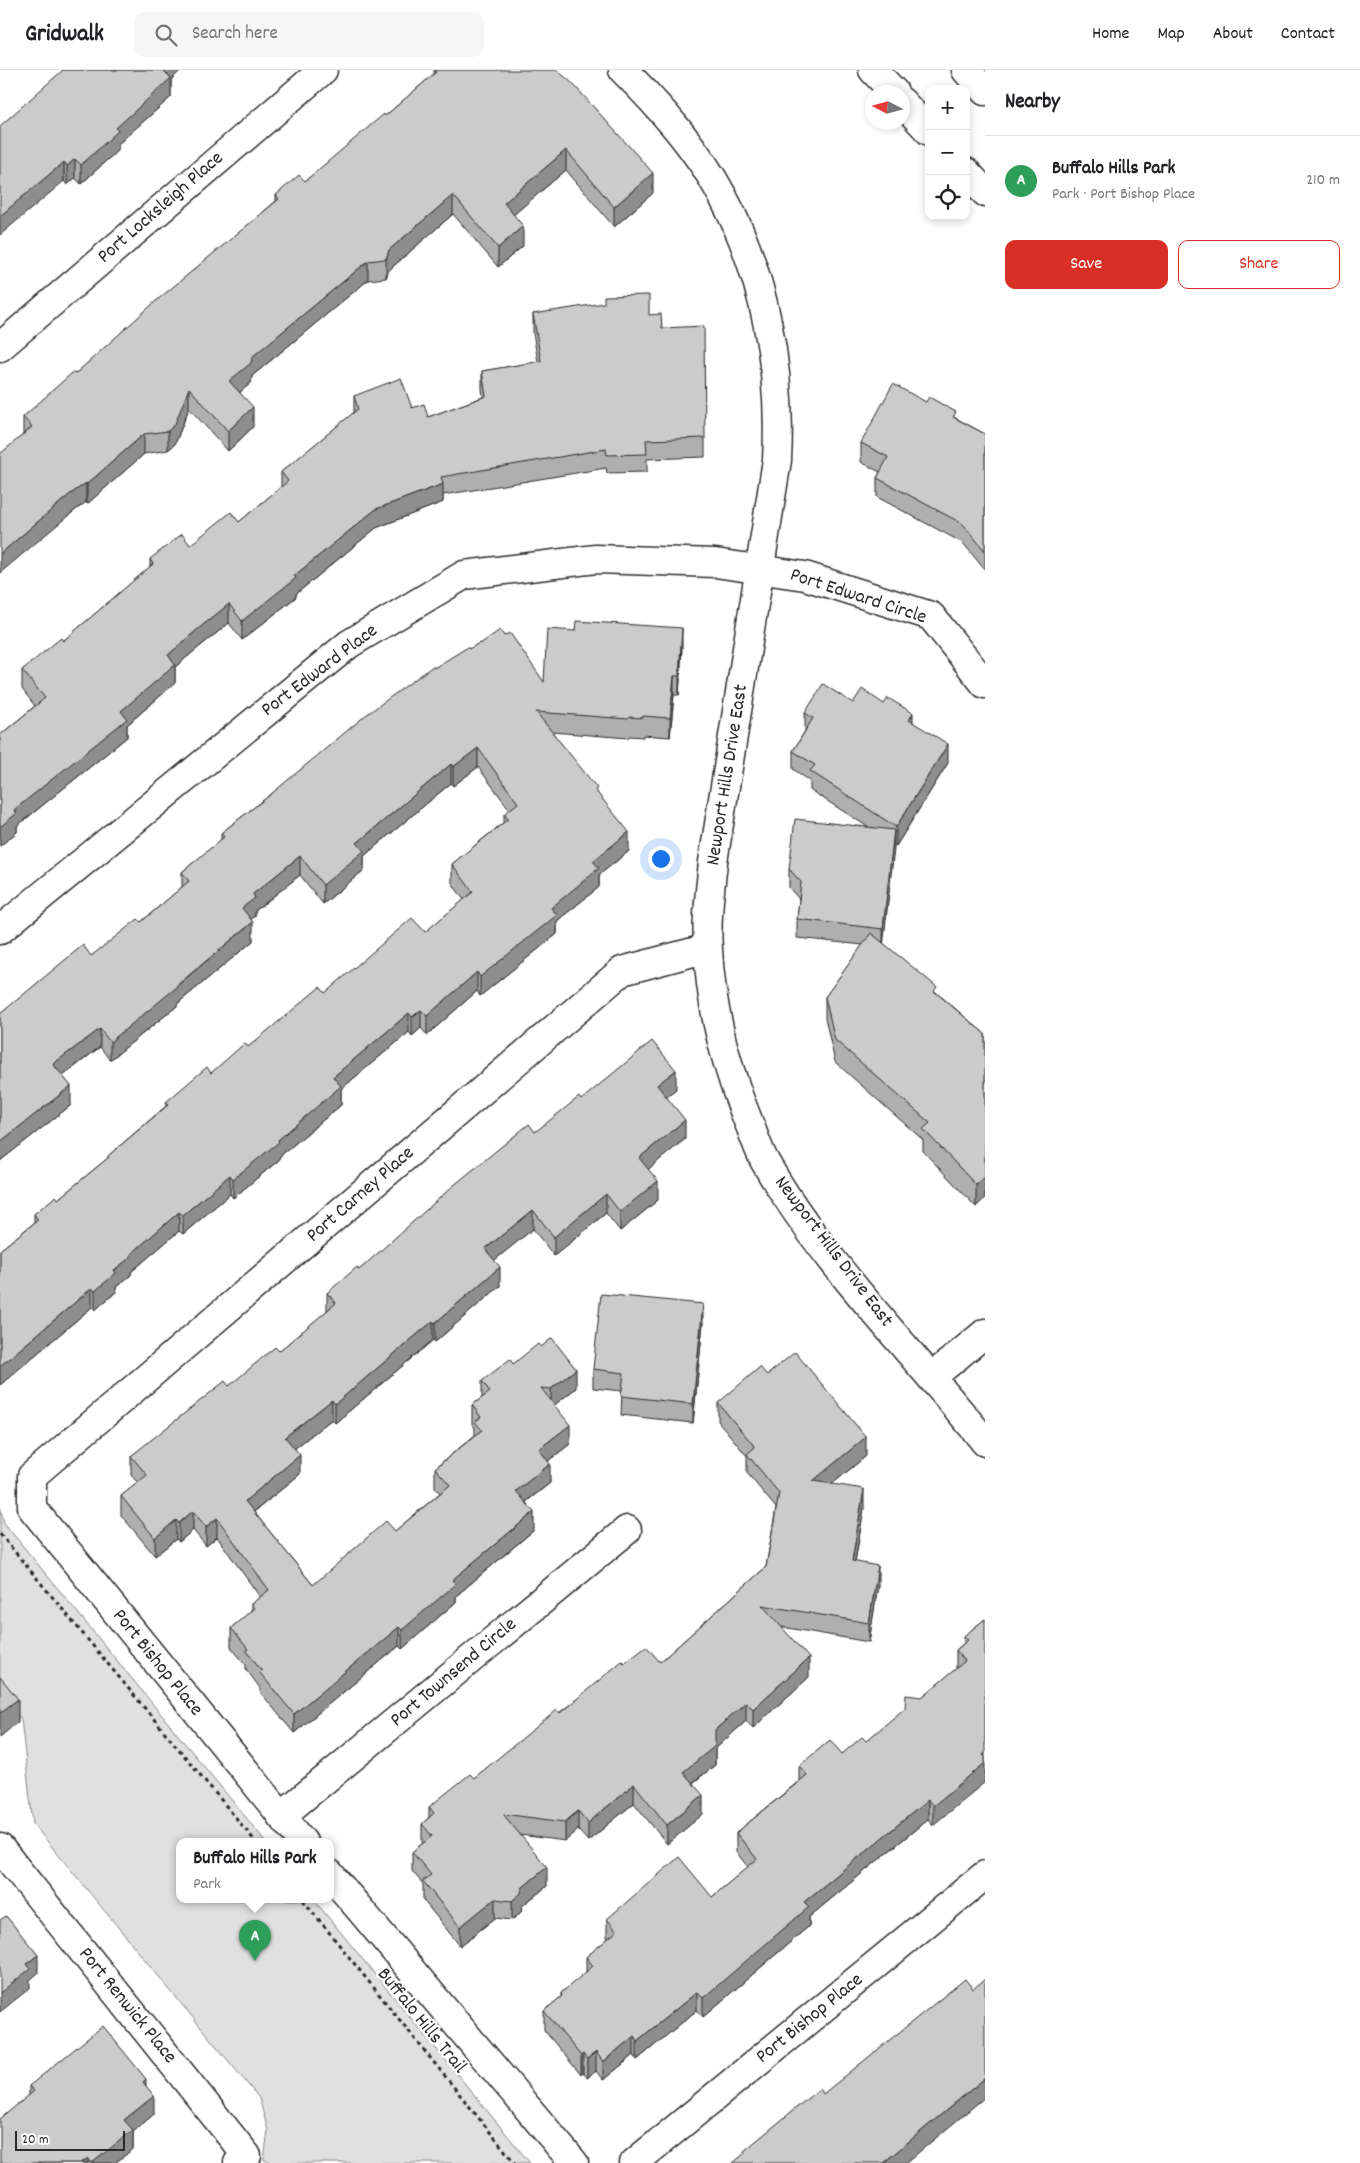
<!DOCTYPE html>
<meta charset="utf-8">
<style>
body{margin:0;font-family:Dekko,sans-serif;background:#f6f6f6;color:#202124}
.controls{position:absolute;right:15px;top:15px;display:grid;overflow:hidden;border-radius:10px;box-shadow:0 2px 8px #0003}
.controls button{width:45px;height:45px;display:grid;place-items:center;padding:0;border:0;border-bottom:1px solid #e0e0e0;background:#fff;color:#202124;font:25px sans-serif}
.compass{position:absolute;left:865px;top:15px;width:45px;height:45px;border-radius:50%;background:#fff;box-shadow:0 2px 8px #0003;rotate:276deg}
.scale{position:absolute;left:15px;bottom:12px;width:110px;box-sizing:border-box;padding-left:5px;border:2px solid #2b2b2b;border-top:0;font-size:14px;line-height:18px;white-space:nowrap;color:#2b2b2b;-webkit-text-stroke:4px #fff;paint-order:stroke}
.you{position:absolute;left:660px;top:788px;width:18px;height:18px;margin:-12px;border:4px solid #fff;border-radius:50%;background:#1a73e8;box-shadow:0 0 0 8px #1a73e833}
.badge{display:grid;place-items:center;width:32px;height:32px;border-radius:50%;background:#d93025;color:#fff;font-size:16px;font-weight:700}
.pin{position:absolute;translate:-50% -41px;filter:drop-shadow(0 1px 2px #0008)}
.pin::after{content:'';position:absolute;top:26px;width:18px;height:15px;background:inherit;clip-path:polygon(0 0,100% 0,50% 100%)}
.popup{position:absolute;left:176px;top:1768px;width:158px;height:65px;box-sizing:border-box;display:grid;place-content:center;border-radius:10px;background:#fff;filter:drop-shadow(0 1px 4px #0005);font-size:16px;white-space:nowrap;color:#757577}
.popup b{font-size:19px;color:#202124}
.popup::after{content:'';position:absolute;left:50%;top:100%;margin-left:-10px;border:10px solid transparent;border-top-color:#fff}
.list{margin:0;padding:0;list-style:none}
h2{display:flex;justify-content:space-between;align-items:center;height:65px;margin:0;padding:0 20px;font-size:21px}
h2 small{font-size:16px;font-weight:400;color:#757577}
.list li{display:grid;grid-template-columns:32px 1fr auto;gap:15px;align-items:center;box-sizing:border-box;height:90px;padding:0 20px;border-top:1px solid #e0e0e0}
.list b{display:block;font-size:19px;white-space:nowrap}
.list p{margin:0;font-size:16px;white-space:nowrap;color:#757577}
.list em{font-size:16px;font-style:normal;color:#757577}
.actions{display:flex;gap:10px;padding:15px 20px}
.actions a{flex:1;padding:11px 0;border:1px solid #d93025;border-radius:10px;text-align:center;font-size:18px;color:#d93025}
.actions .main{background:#d93025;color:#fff}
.icon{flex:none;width:28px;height:28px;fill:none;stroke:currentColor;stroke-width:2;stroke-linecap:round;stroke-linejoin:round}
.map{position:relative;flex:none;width:985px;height:2093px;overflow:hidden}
header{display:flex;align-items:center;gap:30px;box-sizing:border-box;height:70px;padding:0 25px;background:#fff;border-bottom:1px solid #e0e0e0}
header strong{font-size:24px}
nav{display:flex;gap:28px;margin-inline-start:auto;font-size:18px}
.search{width:350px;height:45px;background:#f6f6f6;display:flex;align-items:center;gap:12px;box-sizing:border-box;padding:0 18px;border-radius:10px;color:#757577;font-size:19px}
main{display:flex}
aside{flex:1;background:#fff}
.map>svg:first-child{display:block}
</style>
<header>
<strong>Gridwalk</strong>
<div class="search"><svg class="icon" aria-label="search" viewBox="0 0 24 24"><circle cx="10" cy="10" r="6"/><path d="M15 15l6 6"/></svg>Search here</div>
<nav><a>Home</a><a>Map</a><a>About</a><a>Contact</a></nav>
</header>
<main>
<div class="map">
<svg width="985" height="2093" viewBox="0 0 985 2093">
<rect width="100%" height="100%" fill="#fff"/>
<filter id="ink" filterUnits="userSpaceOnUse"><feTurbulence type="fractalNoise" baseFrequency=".02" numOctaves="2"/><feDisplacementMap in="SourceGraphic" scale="10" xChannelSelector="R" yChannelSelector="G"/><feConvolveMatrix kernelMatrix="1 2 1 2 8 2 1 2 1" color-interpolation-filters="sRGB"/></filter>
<g filter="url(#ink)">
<!-- green -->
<path fill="#e0e0e0" stroke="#868686" d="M0,1436L4,1453L266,1772H180V1830H314L530,2093H275L264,2090L268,2060L259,2028L33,1754L21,1649L0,1623Z"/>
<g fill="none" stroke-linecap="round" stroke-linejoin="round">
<defs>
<path id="minor" d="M623,0C660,37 697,78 722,125C765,205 782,300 777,390L713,792C710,821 706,850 708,879C711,941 727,1001 751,1058C755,1069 759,1080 764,1090C823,1194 911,1279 985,1372
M0,277L323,0
M0,860L349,574L464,505L596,489L715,493L805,506L931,546L985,614
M932,1307L985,1263
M281,1746L627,1460
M303,1772L32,1438V1406L622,901L708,878
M0,1778L247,2086L238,2093
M330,1804L574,2093
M634,2093L985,1805"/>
<path id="major" d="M873,0L894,22
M966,0L985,21
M902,32L929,61
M966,102L985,122"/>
</defs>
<!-- minor casing -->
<use href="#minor" stroke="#2b2b2b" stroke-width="31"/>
<!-- major casing -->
<use href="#major" stroke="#2b2b2b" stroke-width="31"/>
<!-- path -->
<path stroke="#2b2b2b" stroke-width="3" stroke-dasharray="4 4" stroke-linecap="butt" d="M0,1464L256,1772
M303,1830L515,2093"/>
<!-- minor -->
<use href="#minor" stroke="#fff" stroke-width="28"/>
<!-- major -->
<use href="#major" stroke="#fff" stroke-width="28"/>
</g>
<!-- wall -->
<path fill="#afafaf" stroke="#2b2b2b" d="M63,0H181L171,10V27L118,74V80L81,114L75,108L67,115L64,111Z
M434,0L653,123L614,157L566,100L513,145L523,176L498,197L453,144L389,200L386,208L368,210L252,306L251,313L240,322L253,357L228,381L189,338L175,374L168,380L144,384L87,434L86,432L69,445L23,365V347L75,304L276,131V125L305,111L385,46L434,4Z
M533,244L649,245L662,258L705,368V387L647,389V402L607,403L606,398L443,425V432L376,458L296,524V527L242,570L229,553L198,578L175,597V613L127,655V667L17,756V762L0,776V665L35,636L22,619V600L63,571L150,497V489L190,475L239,452L281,417V402L354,343V326L412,338L428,347L483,327L482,319V301L538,292L533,263Z
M926,332L985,364V500L963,473L877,427V408L880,402L861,392V373Z
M504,566L544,612L682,577L679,625H674L670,667L643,665V667L629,666L628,668L552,662L597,722L629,781L599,805V817L557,851V864L480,926L477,921L427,965L421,958L412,966L409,962L341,1019V1035L279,1087V1090L233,1128L230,1124L183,1164L179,1161L131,1202V1205L116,1217V1222L95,1240L92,1237L0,1315V1180L34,1153V1144L58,1129L108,1088V1086L166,1036V1032L211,1003L325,923L425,862L464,830L452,813V794L504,752V744L510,740L478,697L453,716L451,713L364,786V800L323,834L300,805L255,841V846L251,850L253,871L177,934V936L110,990L100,977L63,1006L71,1035L0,1091V944L91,886L141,852L182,817V802L221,770V763L434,598L480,574Z
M853,633L913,652L948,693L896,776L894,774L883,873L937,923L985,964V1128L976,1137L923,1081V1070L835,992L825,948V927L863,875L797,868V849L799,829L789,818V799L868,757L810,720V711L793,699V681L805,661V643Z
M676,1019L666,1026L685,1069L648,1099L658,1130L620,1161L606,1143L554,1186L533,1159L494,1190L500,1216L435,1272L433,1270L335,1353L332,1349L295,1378L300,1404L254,1442L313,1515L395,1461L440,1423L435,1417V1398L475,1365V1358L472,1354V1335L482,1328V1311L513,1294L576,1318L554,1335L570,1374L548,1391L550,1413L526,1432L534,1460L456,1526V1532L402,1579L399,1576L294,1663L260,1622V1618L246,1599V1595L231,1577V1558L251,1541V1534L260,1527L217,1467L206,1476L193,1460L179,1472L176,1469L155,1486L121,1445V1426L138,1413L131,1405V1386L229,1316L279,1281L327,1241V1223L359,1200L535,1062L581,1030Z
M703,1253L693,1353L621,1345L622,1321L593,1318V1299Z
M767,1305L866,1386L832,1414L864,1438L855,1492L878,1515L869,1572L782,1557L809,1607L753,1658L746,1651L715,1679V1695L693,1713L703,1744L667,1774L634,1733L588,1771L578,1760L565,1771L520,1765L547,1816L522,1836L521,1842L512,1850L495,1848L460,1876L423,1830V1814L412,1801V1782L423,1773L422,1772V1754L429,1747V1737L474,1708L624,1593L660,1592L766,1497L776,1438L747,1403V1386L718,1351V1333Z
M985,1549L933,1755L928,1749L809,1847V1856L703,1947L697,1940L637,1990L634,1985L603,2010L596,2001L587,2008L583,2003L581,2005L544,1960V1941L561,1927V1923L586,1903V1887L608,1869L607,1867V1849L712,1827L748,1797L736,1782V1763L799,1711V1696L842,1684L866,1671L922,1627L956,1599V1580L964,1573V1566Z
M29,2016H146L154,2044L133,2062V2079L115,2093H0L29,2025Z"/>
<!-- shaded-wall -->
<path fill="#8e8e8e" stroke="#2b2b2b" d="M162,0H181L171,10V27L118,74V80L81,114V95L116,58Z
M566,80V100L504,153V133Z
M75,89V108L67,115V96Z
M64,92V111L0,165V146Z
M653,103V123L614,157V137Z
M453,125V144L389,200L386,208V189L389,180Z
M523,156V176L498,197V178Z
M368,191V210L252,306L251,313L229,331V311L252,287Z
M189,318V338L175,374L168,380V361Z
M253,337V357L228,381V361Z
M144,364V384L87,434V414Z
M86,413V432L69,445L0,503V484L69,425Z
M443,414V432L376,458L296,524V527L242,570V551L294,506L376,439Z
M229,534V553L198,578L175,597V613L127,655V667L17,756V762L0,776V757L14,740L121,641L168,585L198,559Z
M682,558V577L679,625V606Z
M674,606V625L670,667V648Z
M913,643V662L909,650Z
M948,674V693L896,776V757Z
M478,678V697L453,716V697Z
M451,694V713L364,786V800L323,834V815L357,773Z
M894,760V779L883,877V859Z
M629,762V781L599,805V817L557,851V864L480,926V907L551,838L593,791Z
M300,786V805L255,841V846L242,857V838L253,824Z
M253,852V871L177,934V936L110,990V972Z
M477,902V921L427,965V946Z
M421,940V958L412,966V947Z
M409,943V962L341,1019V1035L279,1087V1090L233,1128V1109L278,1070L333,1007Z
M100,959V977L53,1013V994Z
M676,1000V1019L657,1034V1015Z
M71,1016V1035L0,1091V1072Z
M685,1050V1069L639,1107V1088Z
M230,1105V1124L183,1164V1145Z
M985,1107V1128L976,1137V1115Z
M658,1111V1130L620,1161V1142Z
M606,1124V1143L554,1186V1167Z
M533,1140V1159L485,1198V1179Z
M179,1142V1161L131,1202V1205L116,1217V1222L95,1240V1221L130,1185Z
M500,1197V1216L435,1272V1253Z
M92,1218V1237L0,1315V1296Z
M703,1234V1253L693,1353V1334Z
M433,1251V1270L335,1353V1334Z
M576,1299V1318L551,1338V1319Z
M332,1330V1349L285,1386V1367Z
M570,1355V1374L539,1398V1379Z
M866,1367V1386L813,1430V1411Z
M300,1385V1404L245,1449V1431Z
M550,1394V1413L516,1439V1421Z
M864,1419V1438L852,1510V1491Z
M193,1441V1460L179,1472V1453Z
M534,1442V1460L456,1526V1532L402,1579V1560L452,1510Z
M217,1448V1467L206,1476V1457Z
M176,1450V1469L155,1486V1468Z
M878,1496V1515L869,1572V1553Z
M399,1557V1576L294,1663V1644Z
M809,1588V1607L753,1658V1639Z
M18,1629V1652L0,1667V1643Z
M746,1632V1651L715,1679V1695L683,1720V1702L715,1660Z
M985,1683V1712L933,1755V1736Z
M634,1714V1733L588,1771V1753Z
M703,1725V1744L667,1774V1755Z
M928,1730V1749L809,1847V1856L703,1947V1928L804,1832Z
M578,1741V1760L565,1771V1752Z
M547,1797V1816L522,1836L521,1842L512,1850V1831L522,1818Z
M495,1829V1848L460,1876V1857Z
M38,1885V1903L30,1910V1918L0,1942V1923L26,1894Z
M697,1922V1940L637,1990V1971Z
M634,1966V1985L603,2010V1992Z
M596,1982V2001L587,2008V1989Z
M583,1984V2003L581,2005V1986Z
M985,2008V2027L906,2093H883Z
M146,2009V2028L143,2012Z
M154,2026V2044L133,2062V2079L115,2093H92L124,2050Z
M88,2088V2093H81Z"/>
<!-- building -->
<path fill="#cbcbcb" stroke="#2b2b2b" d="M63,0H163L171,8L116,58L118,61L81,95L75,89L67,96L64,92L0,146V56Z
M434,0H557L572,13L653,103L614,137L566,80L504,133L523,156L498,178L453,125L389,180L386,189L368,191L252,287L251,293L229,311L253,337L228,361L189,318L175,354L168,361L144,364L87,414L86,413L69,425L0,484V384L32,357L23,347L73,302L75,304L156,231L279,129L276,125L299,105L305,111L384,44L385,46L436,2Z
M649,225V245L661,244L662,258L704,256L705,368L646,370L647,384L607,385L606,379L441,407L443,414L376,439L294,506L296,508L242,551L229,534L198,559L168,585L175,595L121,641L127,649L14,740L17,743L0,757V665L45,628L22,600L61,568L63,571L153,494L150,489L182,464L190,475L231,442L239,452L288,411L281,402L358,339L354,326L401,308L412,338L424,334L428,347L486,326L482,301L541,291L533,244L604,233V226Z
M893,314L926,332L929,327L956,342L953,347L985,364V481L963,454L877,408L888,387L861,373Z
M576,551L682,558L679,606H674L670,648L643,646V648L629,647L628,649L536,642L597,718L595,720L629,762L593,791L599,798L551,838L557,845L480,907L477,902L427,946L421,940L412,947L409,943L333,1007L341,1016L278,1070L279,1072L233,1109L230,1105L183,1145L179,1142L130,1185L131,1187L114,1200L116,1203L95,1221L92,1218L0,1296V1180L38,1150L34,1144L56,1126L58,1129L109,1087L108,1086L169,1034L166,1032L207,997L211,1003L245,973L248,977L320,917L325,923L412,848L425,862L473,822L452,794L508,749L504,744L518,733L478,678L453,697L451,694L357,773L364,781L323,815L300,786L253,824L255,828L242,838L253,852L176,916L177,917L110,972L100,959L53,994L71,1016L0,1072V944L83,875L91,886L138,849L141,852L189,811L182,802L224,767L221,763L270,725L366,645L433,596L434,598L468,577L469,579L479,573L480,574L500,560L504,566L510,563L544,612L547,559L575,561Z
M823,614L853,633L862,619L884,634L888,628L913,643L909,650L948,674L896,757L810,701L815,695L793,681L813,648L805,643Z
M795,749L894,760L883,859L797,849L801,812L789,799Z
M871,863L937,917L934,921L985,964V1107L976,1115L923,1059L930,1053L835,970L825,927Z
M652,971L676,1000L657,1015L685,1050L639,1088L658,1111L620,1142L606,1124L554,1167L533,1140L485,1179L500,1197L435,1253L433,1251L335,1334L332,1330L285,1367L300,1385L245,1431L313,1515L386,1451L395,1461L450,1415L435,1398L482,1360L475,1352L481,1347L472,1335L490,1322L482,1311L510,1289L513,1294L538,1274L541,1277L552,1268L576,1299L551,1319L541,1318L570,1355L539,1379L550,1394L516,1421L534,1442L452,1510L456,1514L402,1560L399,1557L294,1644L260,1603L262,1601L246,1580L248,1579L231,1558L254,1538L251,1534L269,1520L217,1448L206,1457L193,1441L179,1453L176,1450L155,1468L121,1426L147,1405L131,1386L225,1311L229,1316L275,1277L279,1281L336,1233L327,1223L357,1197L359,1200L453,1116L529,1054L535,1062L579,1027L581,1030Z
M601,1224L703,1234L693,1334L621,1326L624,1303L593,1299Z
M795,1282L866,1367L813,1411L864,1419L852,1491L878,1496L869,1553L762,1535L809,1588L753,1639L746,1632L715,1660V1676L683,1702L703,1725L667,1755L634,1714L588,1753L578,1741L565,1752L503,1744L547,1797L522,1818L521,1823L512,1831L495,1829L460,1857L423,1811L431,1805L412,1782L432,1766L422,1754L434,1743L429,1737L470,1704L474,1708L557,1640L560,1643L622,1591L624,1593L646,1576L660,1592L766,1497L779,1423L747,1384L755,1377L718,1333L760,1297L767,1305Z
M985,1549V1683L983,1685L985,1687V1693L933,1736L928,1730L804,1832L809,1837L703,1928L697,1922L637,1971L634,1966L603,1992L596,1982L587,1989L583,1984L581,1986L544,1941L562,1926L561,1923L593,1896L586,1887L617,1861L607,1849L679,1787L712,1827L757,1789L736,1763L807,1705L799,1696L830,1670L842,1684L862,1667L866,1671L905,1638L906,1625L922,1627L965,1591L956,1580L968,1570L964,1566Z
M0,1607L18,1629L0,1643Z
M6,1846L38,1885L26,1894L30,1899L0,1923V1850Z
M965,1909L973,1919L985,1909V2008L883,2093H733L745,2083L744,2081L819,2019L823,2024Z
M103,1956L146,2009L143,2012L154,2026L124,2050L133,2060L92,2093L88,2088L81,2093H0V2049L34,2021L29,2016Z"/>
</g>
<g text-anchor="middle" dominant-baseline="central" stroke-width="4.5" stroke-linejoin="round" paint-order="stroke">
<!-- street labels -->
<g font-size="20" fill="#2b2b2b" stroke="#fff">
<text transform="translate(161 138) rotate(-41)">Port Locksleigh Place</text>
<text transform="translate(858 527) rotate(18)">Port Edward Circle</text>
<text transform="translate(320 601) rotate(-37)">Port Edward Place</text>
<text transform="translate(728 705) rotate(-81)">Newport Hills Drive East</text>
<text transform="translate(361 1125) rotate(-41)">Port Carney Place</text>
<text transform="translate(833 1182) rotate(53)">Newport Hills Drive East</text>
<text transform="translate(157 1593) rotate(51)">Port Bishop Place</text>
<text transform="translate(454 1603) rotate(-40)">Port Townsend Circle</text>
<text transform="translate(127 1936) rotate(51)">Port Renwick Place</text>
<text transform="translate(810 1949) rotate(-39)">Port Bishop Place</text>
<text transform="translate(421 1951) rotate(51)">Buffalo Hills Trail</text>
</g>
</g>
</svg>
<div class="controls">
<button>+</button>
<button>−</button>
<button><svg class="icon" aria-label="locate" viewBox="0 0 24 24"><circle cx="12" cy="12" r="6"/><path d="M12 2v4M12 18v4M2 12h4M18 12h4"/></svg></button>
</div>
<svg class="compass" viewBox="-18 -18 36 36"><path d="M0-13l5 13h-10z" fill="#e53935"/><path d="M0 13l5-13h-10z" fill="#757577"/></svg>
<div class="scale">20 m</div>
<div class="you"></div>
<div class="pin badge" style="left:255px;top:1891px;background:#2e9e5b">A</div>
<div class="popup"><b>Buffalo Hills Park</b>Park</div>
</div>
<aside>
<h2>Nearby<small></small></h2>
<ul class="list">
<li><span class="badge" style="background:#2e9e5b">A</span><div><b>Buffalo Hills Park</b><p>Park · Port Bishop Place</p></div><em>210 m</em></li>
</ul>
<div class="actions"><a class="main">Save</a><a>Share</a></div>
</aside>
</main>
